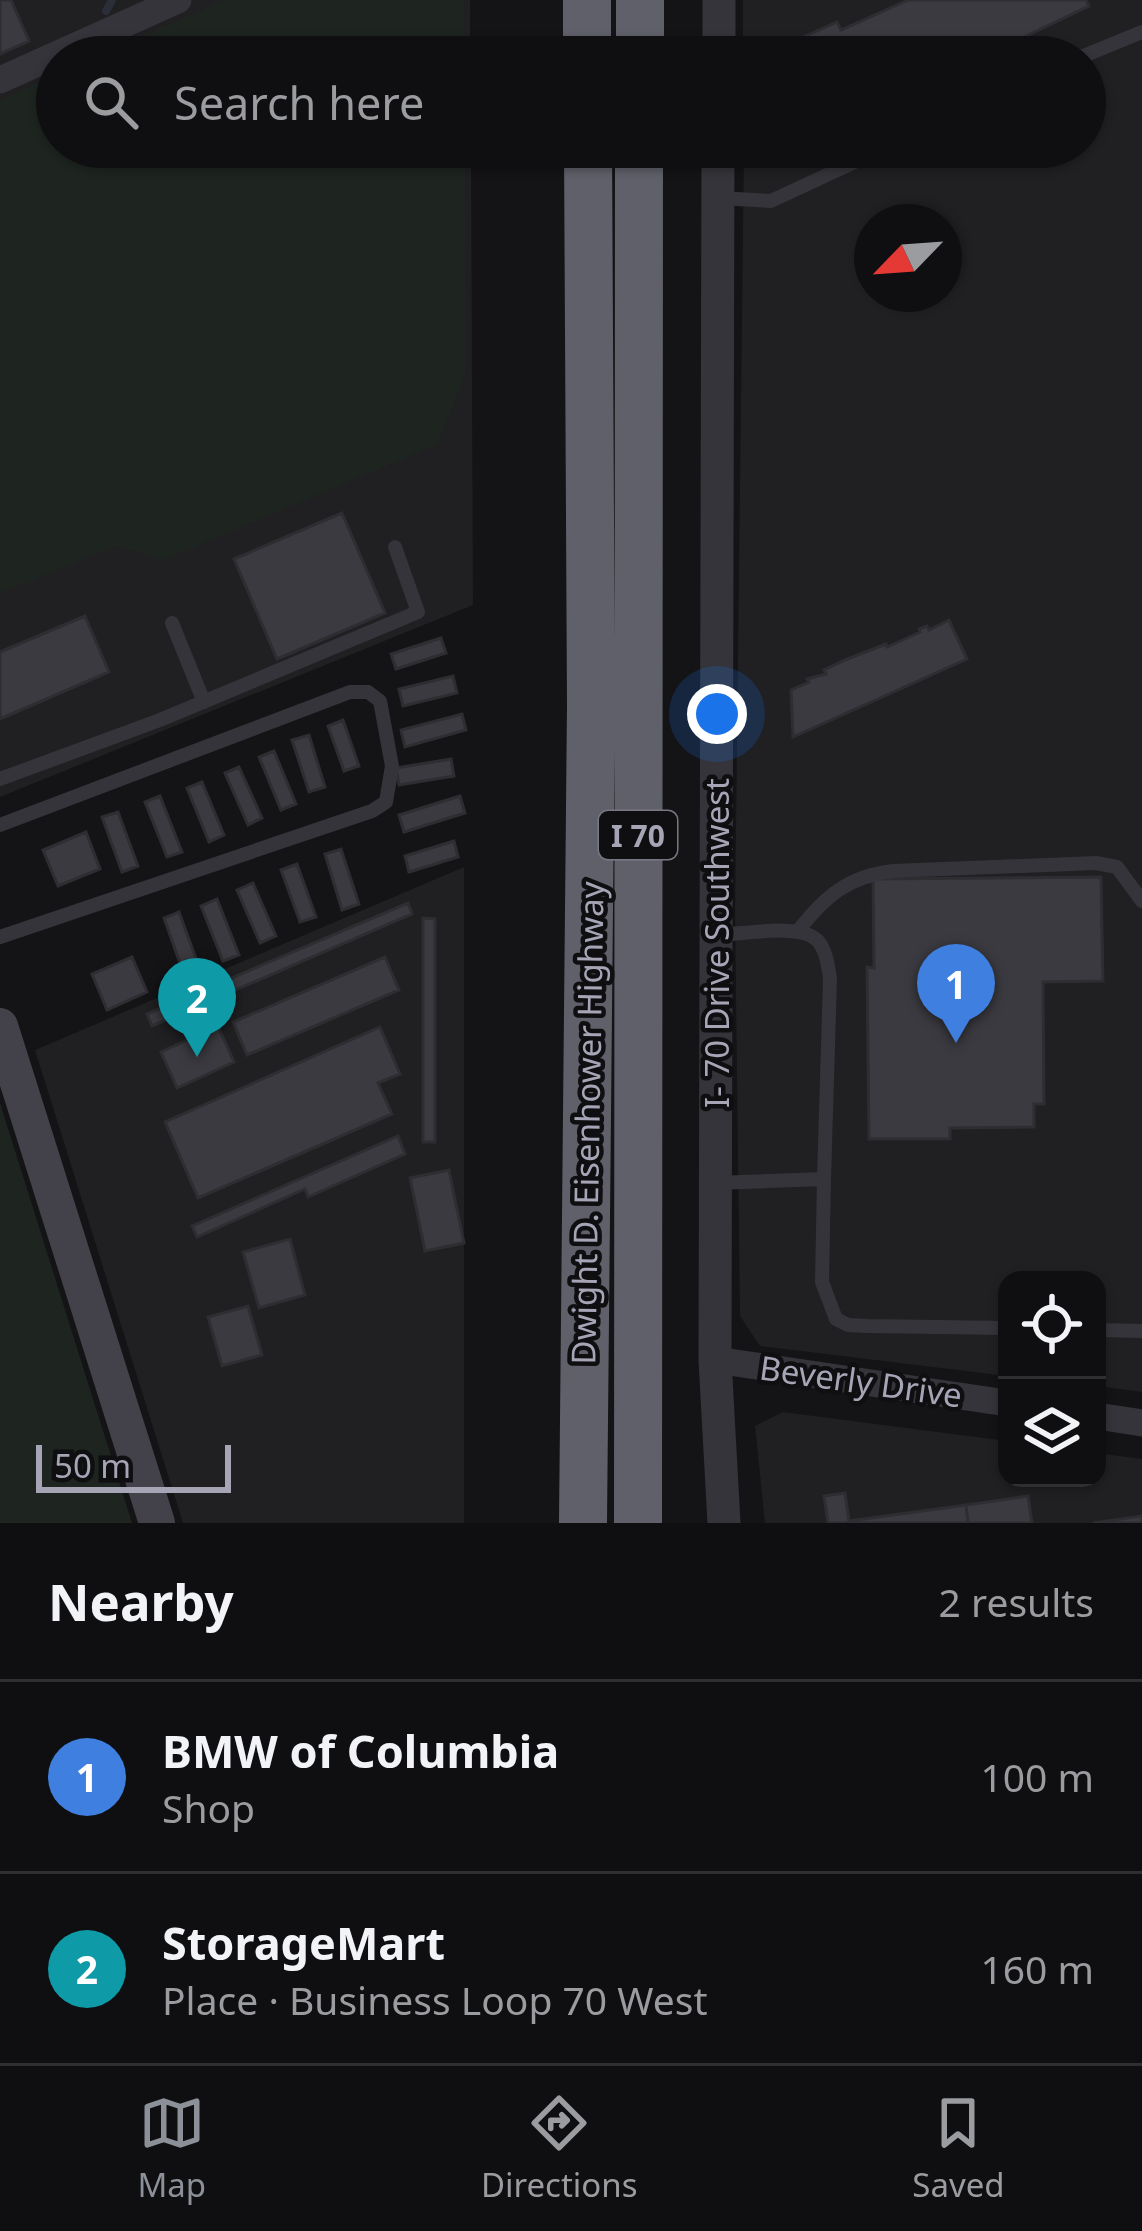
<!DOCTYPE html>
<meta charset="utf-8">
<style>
body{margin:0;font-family:"Noto Sans",sans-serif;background:#181719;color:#f1f3f6}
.controls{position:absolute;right:36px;bottom:36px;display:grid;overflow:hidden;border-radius:24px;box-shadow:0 3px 9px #0004}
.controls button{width:108px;height:108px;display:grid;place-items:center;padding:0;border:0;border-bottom:3px solid #2f2e30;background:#0f0e10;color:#f1f3f6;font:60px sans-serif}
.compass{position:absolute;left:854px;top:204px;width:108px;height:108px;border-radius:50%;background:#0f0e10;box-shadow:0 3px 9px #0004;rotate:245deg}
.scale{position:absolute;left:36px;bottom:30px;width:195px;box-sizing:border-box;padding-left:12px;border:6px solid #a5a5b6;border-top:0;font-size:33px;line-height:42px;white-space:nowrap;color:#a5a5b6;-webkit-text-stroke:9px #0f0e10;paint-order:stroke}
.you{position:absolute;left:717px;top:714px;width:42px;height:42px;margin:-30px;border:9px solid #fff;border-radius:50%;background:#1a73e8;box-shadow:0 0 0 18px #1a73e833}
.badge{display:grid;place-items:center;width:78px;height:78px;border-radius:50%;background:#8c9099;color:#fff;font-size:39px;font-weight:700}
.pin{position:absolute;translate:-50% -99px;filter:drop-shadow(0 3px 6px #0008)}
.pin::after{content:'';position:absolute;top:63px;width:42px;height:36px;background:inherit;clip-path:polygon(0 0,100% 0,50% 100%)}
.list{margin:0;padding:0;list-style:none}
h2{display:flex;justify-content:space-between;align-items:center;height:156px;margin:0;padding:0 48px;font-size:51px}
h2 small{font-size:39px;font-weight:400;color:#9b9c9f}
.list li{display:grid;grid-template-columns:78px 1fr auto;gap:36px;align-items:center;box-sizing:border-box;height:192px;padding:0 48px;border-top:3px solid #2f2e30}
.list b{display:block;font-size:45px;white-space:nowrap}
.list p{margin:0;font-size:39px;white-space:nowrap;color:#9b9c9f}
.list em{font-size:39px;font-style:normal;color:#9b9c9f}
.icon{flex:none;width:66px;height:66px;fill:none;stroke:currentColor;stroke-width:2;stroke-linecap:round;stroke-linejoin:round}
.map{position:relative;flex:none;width:1142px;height:1523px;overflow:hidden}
.search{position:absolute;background:#0f0e10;box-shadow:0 3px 9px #0004;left:36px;right:36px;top:36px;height:132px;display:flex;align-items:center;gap:30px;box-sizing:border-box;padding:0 42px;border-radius:66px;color:#9b9c9f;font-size:45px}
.sheet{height:540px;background:#0f0e10}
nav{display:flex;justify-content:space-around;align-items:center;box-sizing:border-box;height:168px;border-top:3px solid #2f2e30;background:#0f0e10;font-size:33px;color:#9b9c9f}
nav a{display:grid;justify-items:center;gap:6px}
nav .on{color:#8c9099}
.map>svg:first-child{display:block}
</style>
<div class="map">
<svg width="1142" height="1523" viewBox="0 0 1142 1523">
<rect width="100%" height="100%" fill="#141315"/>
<!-- built -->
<path fill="#201f22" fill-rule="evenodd" d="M0,0H470V57H57V147H471L473,605L0,797Z
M743,0H1142V1392L1097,1386V1280H1007V1376L760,1346L740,1316L735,912L744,147H1085V57H743ZM872,222H944V294H872Z
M464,867V1523H183L35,1050Z
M783,1412L1007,1441V1478H1097V1453L1142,1459V1523H765L755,1426Z"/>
<!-- green -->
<path fill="#1e2520" d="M224,0H464L465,57H96Z
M57,74V147H465L466,372L438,444L164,560L117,546L0,593V100Z
M0,1103L132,1523H0Z"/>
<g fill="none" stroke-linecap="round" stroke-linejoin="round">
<!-- stream -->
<path stroke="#2a2e39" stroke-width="8" d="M106,11L112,0"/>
</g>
<!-- building -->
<path fill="#3b3a40" stroke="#2e2d31" stroke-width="3" d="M0,0H11L29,41L0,54Z
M908,0H1086L1089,6L982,57H795L799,39L837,22L841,30Z
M342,513L385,613L277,659L234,559Z
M85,616L109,672L0,719V652Z
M949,620L967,659L793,737L791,690L809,682L807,679L826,674L824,670L845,660L886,644L887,647L920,632L919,629L927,626L929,630Z
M441,638L446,653L396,669L391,654Z
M453,676L457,693L403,706L399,689Z
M462,714L466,730L405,747L401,730Z
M343,720L359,766L344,771L328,726Z
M309,735L325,787L309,792L292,740Z
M274,751L296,804L281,810L259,757Z
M451,759L454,776L399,785L396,768Z
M239,767L262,818L248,825L225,773Z
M202,782L224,835L209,842L187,788Z
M160,796L182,852L167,857L145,802Z
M460,796L465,813L404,832L399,815Z
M118,812L138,866L122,872L102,817Z
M86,832L100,869L58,886L43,850Z
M454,841L458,857L409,872L405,856Z
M341,849L359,904L342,910L325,854Z
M297,864L316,917L300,922L281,870Z
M1101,877L1103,981L1043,982L1044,1104H1034V1127L950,1128V1139H869L867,967L874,968L873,879Z
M253,883L276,936L260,943L237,890Z
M217,899L239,955L223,961L201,906Z
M408,903L412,914L152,1026L147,1014Z
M179,912L199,967L183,972L164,918Z
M423,918L435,919V1142H423Z
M132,957L147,992L107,1010L92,974Z
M385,957L399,990L247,1055L233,1022Z
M218,1026L234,1062L177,1088L161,1052Z
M380,1027L400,1074L378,1083L392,1114L198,1198L165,1122Z
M398,1136L405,1154L308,1197L305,1189L197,1237L192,1226Z
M449,1170L464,1243L425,1251L410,1178Z
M290,1239L305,1295L259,1308L243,1252Z
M248,1306L262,1355L222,1366L208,1317Z
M845,1493L849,1521L966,1505L968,1523H828L824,1496Z
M1028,1496L1032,1523H968L966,1505Z
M1142,1516V1523H1093Z"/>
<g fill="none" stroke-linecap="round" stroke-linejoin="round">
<!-- service -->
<path stroke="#35343a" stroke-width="14" d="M1081,57L1142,32
M718,198L771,201L887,147
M172,623L204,702
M0,779L160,720L418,612L395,547
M0,825L350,692H368L380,701L392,766L386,802L372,811L0,937
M798,931C825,896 849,876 893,871L1096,863L1117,867L1142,901
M824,1179L822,1282L836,1319L848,1325L867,1326L1007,1328
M715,1183L824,1179L830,978C828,966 826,949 817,940C800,923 743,934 719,935
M1097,1330L1142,1331"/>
<!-- minor -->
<path stroke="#35343a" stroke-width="27" d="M0,80L178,0
M715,1360L1007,1403
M1097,1416L1142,1423"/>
<!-- tertiary -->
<path stroke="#35343a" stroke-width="33" d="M719,57V0
M718,147L715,1360L724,1523"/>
<!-- secondary -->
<path stroke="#43424a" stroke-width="36" d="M0,1026L157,1523"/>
<!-- motorway -->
<path stroke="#60606b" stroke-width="48" d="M587,0V57
M640,57V0
M583,1523L591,705L588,147
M638,1523L639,147"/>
</g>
<g text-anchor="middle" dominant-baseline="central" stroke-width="9" stroke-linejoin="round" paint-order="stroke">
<!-- shield labels -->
<rect fill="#0f0e10" stroke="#787884" stroke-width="3" x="599" y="811" width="78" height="48" rx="9"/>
<g font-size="30" font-weight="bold" fill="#a5a5b6">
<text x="638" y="835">I 70</text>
</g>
<!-- street labels -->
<g font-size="33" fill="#a5a5b6" stroke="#0f0e10">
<text transform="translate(716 943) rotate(-90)">I- 70 Drive Southwest</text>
<text transform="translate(587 1123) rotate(-89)">Dwight D. Eisenhower Highway</text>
<text transform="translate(861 1381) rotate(8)">Beverly Drive</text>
</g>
</g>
</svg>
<div class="controls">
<button><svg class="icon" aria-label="locate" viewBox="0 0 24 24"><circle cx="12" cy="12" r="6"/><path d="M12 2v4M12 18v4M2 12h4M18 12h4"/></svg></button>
<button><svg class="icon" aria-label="layers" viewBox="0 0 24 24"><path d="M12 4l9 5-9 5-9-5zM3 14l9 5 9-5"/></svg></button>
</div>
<svg class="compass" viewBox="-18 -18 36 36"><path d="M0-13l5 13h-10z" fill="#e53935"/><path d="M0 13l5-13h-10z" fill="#9b9c9f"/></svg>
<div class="scale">50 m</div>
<div class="you"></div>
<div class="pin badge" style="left:956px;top:1043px;background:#3f7fe0">1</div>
<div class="pin badge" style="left:197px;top:1057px;background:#0f9aa8">2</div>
<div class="search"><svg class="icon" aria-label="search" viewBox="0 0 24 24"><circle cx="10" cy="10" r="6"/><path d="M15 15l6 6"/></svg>Search here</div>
</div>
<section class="sheet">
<h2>Nearby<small>2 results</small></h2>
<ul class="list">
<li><span class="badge" style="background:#3f7fe0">1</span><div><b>BMW of Columbia</b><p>Shop</p></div><em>100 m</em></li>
<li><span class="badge" style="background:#0f9aa8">2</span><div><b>StorageMart</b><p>Place · Business Loop 70 West</p></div><em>160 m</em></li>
</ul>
</section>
<nav>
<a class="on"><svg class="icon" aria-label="map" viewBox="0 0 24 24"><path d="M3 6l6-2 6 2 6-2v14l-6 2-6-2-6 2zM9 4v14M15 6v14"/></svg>Map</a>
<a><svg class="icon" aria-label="directions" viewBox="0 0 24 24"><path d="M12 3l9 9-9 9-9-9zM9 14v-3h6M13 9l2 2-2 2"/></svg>Directions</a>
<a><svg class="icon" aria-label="saved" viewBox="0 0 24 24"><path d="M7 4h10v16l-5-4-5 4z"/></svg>Saved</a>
</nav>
